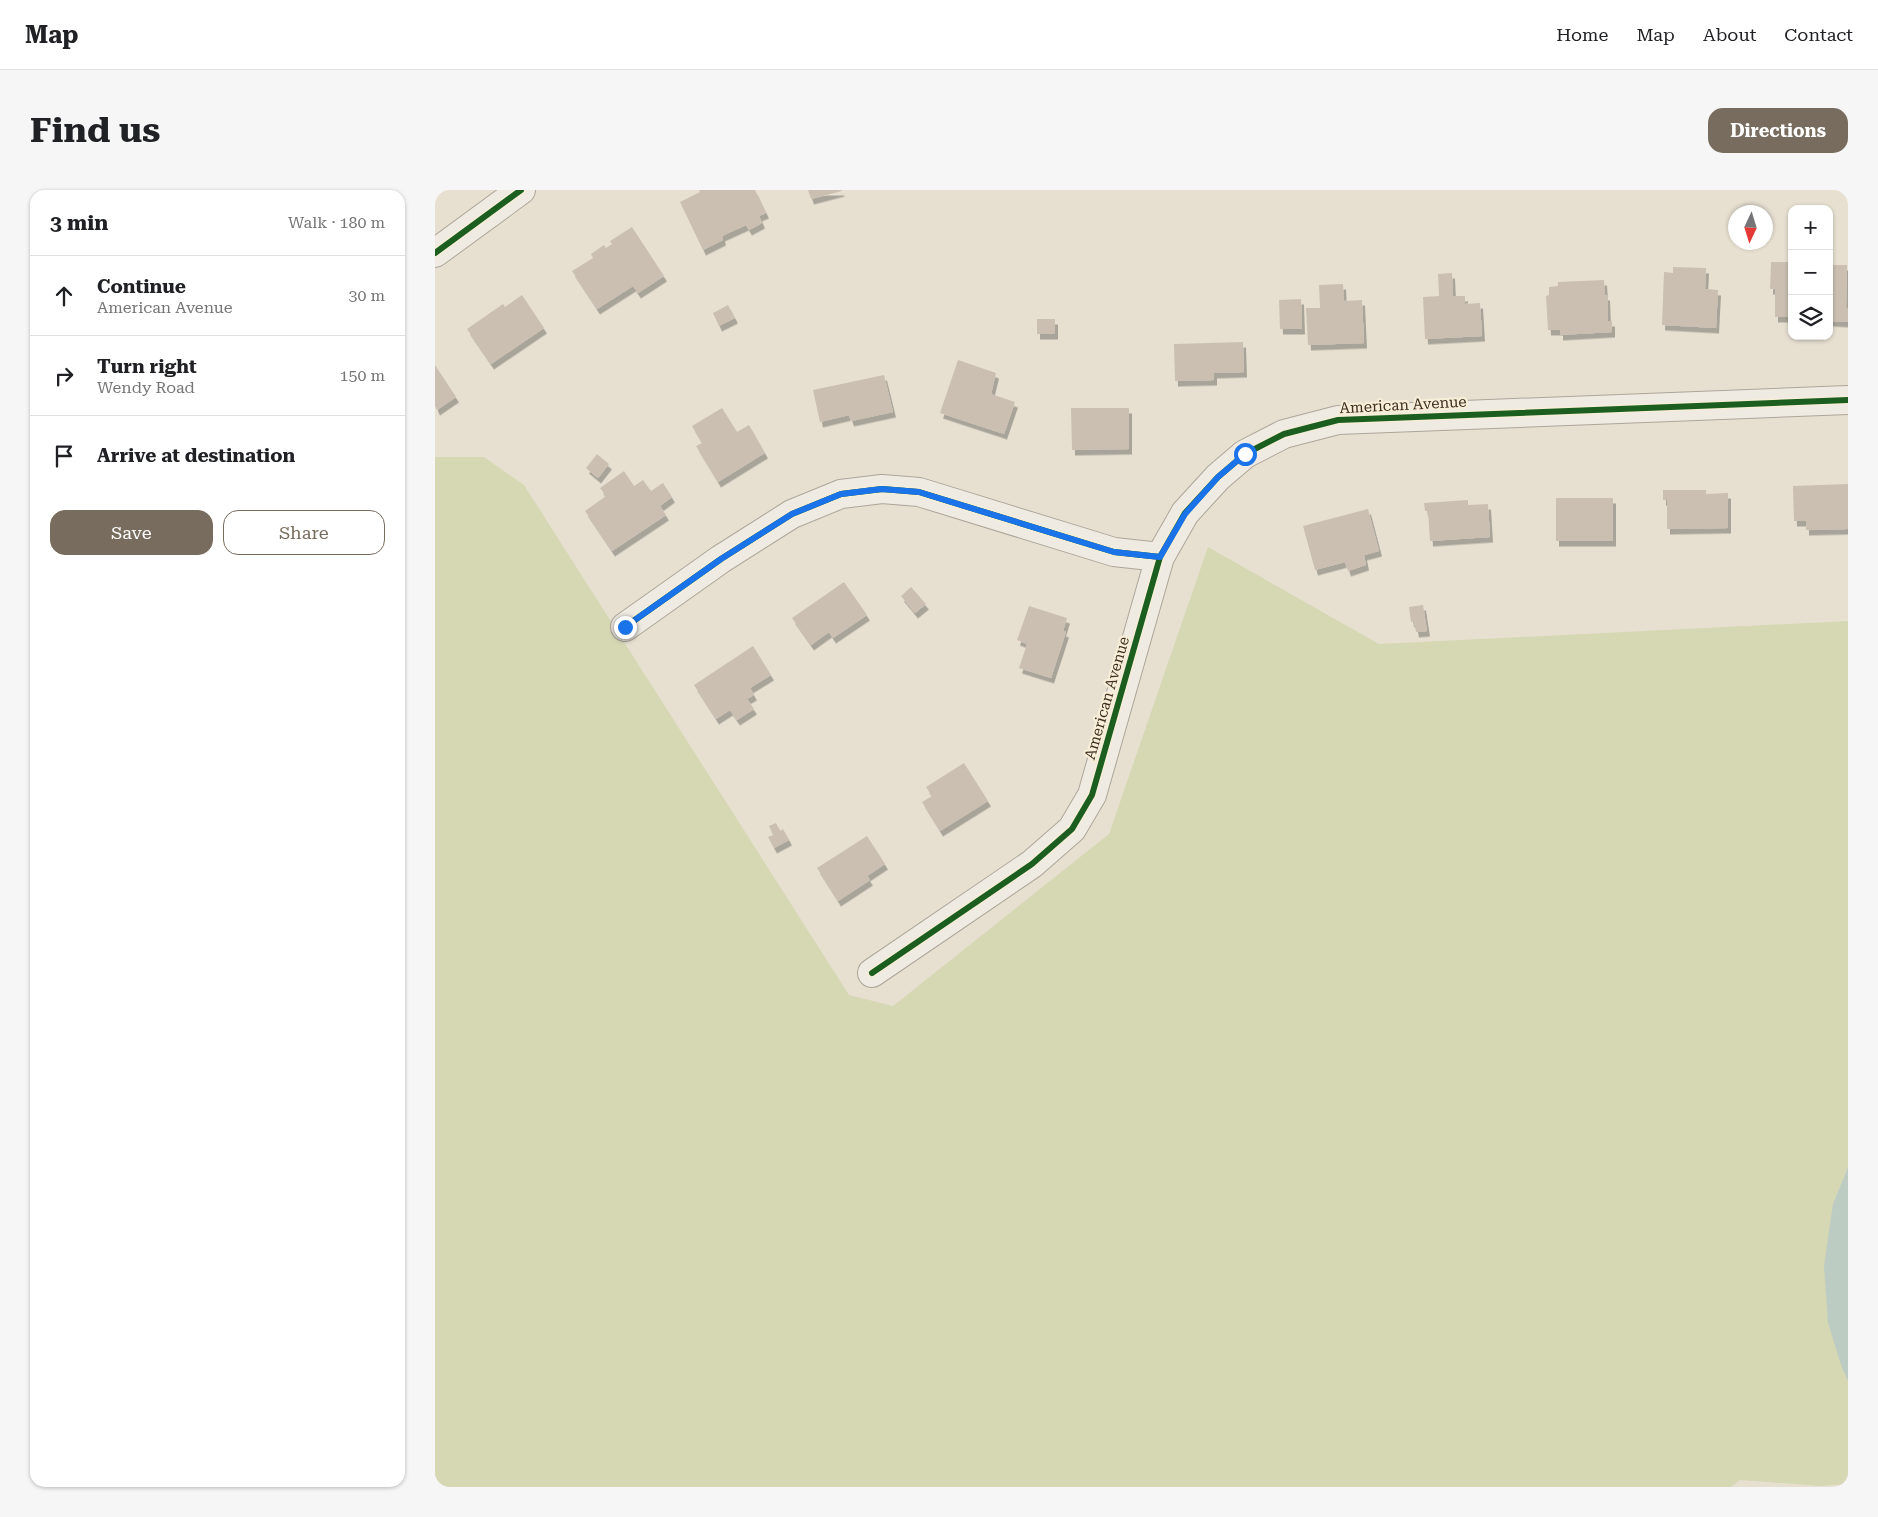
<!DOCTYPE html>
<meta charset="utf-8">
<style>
body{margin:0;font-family:"Roboto Serif",serif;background:#f6f6f6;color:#202124}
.controls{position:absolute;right:15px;top:15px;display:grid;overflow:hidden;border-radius:10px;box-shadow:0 1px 4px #0004}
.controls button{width:45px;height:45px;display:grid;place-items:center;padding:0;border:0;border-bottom:1px solid #e0e0e0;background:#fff;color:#202124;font:25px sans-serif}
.compass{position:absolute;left:1293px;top:15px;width:45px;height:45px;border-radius:50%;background:#fff;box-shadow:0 1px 4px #0004;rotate:184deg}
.stop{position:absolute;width:15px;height:15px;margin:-11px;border:4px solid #1a73e8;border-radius:50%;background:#fff}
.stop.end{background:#1a73e8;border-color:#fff;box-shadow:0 1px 5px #0008}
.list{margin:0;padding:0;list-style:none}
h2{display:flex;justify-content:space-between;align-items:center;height:65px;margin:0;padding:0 20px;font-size:21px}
h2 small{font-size:16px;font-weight:400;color:#757577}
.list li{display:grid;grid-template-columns:32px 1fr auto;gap:15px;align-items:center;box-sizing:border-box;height:80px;padding:0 20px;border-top:1px solid #e0e0e0}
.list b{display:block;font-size:19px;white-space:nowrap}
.list p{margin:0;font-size:16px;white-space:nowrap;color:#757577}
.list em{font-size:16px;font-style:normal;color:#757577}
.actions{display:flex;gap:10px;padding:15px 20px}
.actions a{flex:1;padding:11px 0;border:1px solid #786c5e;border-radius:15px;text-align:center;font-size:18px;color:#786c5e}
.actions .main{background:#786c5e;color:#fff}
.icon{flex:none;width:28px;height:28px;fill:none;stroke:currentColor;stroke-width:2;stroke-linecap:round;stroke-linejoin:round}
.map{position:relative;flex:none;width:1413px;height:1297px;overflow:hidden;border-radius:15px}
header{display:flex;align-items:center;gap:30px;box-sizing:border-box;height:70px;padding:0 25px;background:#fff;border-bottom:1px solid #e0e0e0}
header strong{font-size:24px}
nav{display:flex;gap:28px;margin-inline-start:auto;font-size:18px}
.intro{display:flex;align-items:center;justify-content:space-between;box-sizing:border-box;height:120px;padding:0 30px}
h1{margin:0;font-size:35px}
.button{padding:12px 22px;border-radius:15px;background:#786c5e;color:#fff;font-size:18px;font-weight:700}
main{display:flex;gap:30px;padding:0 30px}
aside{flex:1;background:#fff;border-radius:15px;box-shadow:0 1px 4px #0004}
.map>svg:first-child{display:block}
</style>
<header>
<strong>Map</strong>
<nav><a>Home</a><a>Map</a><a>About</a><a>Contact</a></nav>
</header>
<div class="intro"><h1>Find us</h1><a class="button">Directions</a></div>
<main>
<aside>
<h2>3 min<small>Walk · 180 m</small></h2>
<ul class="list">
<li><svg class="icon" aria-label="ahead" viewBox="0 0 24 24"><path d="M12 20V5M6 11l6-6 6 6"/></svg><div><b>Continue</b><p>American Avenue</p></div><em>30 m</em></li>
<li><svg class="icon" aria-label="right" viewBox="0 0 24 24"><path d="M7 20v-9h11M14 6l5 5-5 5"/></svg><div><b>Turn right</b><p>Wendy Road</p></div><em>150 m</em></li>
<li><svg class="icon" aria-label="arrive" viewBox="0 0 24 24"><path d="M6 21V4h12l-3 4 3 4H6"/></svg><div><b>Arrive at destination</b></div></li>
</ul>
<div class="actions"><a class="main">Save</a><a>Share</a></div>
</aside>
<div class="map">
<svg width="1413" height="1297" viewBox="0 0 1413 1297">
<defs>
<filter id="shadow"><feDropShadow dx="3" dy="5.5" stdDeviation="0" flood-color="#0004"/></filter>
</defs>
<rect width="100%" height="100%" fill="#e7e0d1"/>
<!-- green -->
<path fill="#d6d7b3" d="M0,267H49L89,295L414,805L458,816L674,644L773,357L944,454L1413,431V977L1398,1014L1401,1156L1407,1178L1413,1191V1294L1385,1296L1305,1290L1296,1297H0Z"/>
<!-- water -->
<path fill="#bcccc2" d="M1413,977V1191L1407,1178L1393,1133L1389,1076L1398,1014Z"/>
<!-- building -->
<path fill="#cbbfb2" filter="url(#shadow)" d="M264,0H320L331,23L324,26L327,33L314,40L311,35L287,46L288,50L268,60L245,12L265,2Z
M373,0H406L407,1L376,9Z
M197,37L229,86L203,103L198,96L162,119L137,81L158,68L156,64L169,55L171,58L177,54L175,51Z
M1336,72H1357V127H1340V99H1335Z
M1394,75H1412L1411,117L1413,119V132L1394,131Z
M1238,77L1271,78L1270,99L1283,100L1281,138L1227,135L1229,82L1238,83Z
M1017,83L1018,106H1030V114L1045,113L1047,146L990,149L988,107L1004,106L1003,84Z
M1169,90L1170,105H1172L1173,131H1177V142L1125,145V140H1113L1111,106L1114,105V97L1123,96V92Z
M908,94L909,111L927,110L929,153L873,155L871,118H885L884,95Z
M87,105L109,138L56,174L32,139L68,114L70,117Z
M866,109L867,139H845L844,110Z
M293,115L300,128L284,136L278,123Z
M602,129H620V144H602Z
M808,152L809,182L779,183V190L740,191L739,154Z
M523,170L561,183L556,204L580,212L569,244L505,223Z
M0,175L21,207L2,220L0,216Z
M449,185L458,222L416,231L414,225L385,232L378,200Z
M287,218L302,242L314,235L330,263L283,292L261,256L267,253L257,236Z
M636,218H694V259L637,260Z
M162,264L174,274L163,288L151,278Z
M189,281L199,296L208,290L216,301L228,293L237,307L225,316L231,325L177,361L150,321L171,306L165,298Z
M1413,294V339L1371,340V331H1359L1358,296Z
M1228,300H1271V304L1293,303V338L1232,339V310H1228Z
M1121,308H1178V351H1121Z
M1033,310V315L1053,314L1055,347L995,351L993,321H990L989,313Z
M933,319L944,361L929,365L931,375L913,381L910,372L880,380L868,336Z
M409,392L432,425L398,448L394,442L376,455L357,428Z
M476,397L491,414L480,423L466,406Z
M988,415L992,441L981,442L979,431L976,432L974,417Z
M594,416L632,428L628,441L631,442L616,488L584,478L592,454L582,450Z
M318,456L336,485L315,498L319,505L312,509L319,519L302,530L295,520L281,529L259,495Z
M529,573L553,611L505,641L487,612L497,606L491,597Z
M341,633L345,641L348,639L354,650L339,658L333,647L338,645L334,636Z
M432,646L450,674L432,686L435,690L403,711L382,678Z"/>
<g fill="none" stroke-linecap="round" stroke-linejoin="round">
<defs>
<path id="minor" d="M0,63L86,0
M190,437L286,369L357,324L406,304L447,299L484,302L679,362L725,367
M437,783L597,674L637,639L657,605L725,367L750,323L783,287L810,264L849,244L903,230L1413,210"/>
</defs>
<!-- minor casing -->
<use href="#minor" stroke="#ada599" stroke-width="30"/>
<!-- minor -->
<use href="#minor" stroke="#efebe3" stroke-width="28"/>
<defs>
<path id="cycleway" d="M0,63L86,0
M190,437L286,369L357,324L406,304L447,299L484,302L679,362L725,367
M437,783L597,674L637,639L657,605L725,367L750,323L783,287L810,264L849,244L903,230L1413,210"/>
</defs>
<!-- cycleway casing -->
<use href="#cycleway" stroke="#f7eed8" stroke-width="9"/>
<!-- cycleway -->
<use href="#cycleway" stroke="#1b5e20" stroke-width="6"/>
</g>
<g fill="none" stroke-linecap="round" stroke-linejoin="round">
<!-- route -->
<path stroke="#1a73e8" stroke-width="6" d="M190,437L286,369L357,324L406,304L447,299L484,302L679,362L725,367L750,324L783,287L810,264"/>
</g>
<g text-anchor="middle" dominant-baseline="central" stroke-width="4.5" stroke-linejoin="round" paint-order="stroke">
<!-- street labels -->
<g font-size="15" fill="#3d2e20" stroke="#f7eed8">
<text transform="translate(968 215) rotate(-3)">American Avenue</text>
<text transform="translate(672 508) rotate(-74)">American Avenue</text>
</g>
</g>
</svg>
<div class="controls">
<button>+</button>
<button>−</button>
<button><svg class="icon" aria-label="layers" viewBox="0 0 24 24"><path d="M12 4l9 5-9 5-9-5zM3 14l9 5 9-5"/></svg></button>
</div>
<svg class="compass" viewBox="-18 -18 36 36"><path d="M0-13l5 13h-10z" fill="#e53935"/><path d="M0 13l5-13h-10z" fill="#757577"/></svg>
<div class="stop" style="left:810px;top:264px"></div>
<div class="stop end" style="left:190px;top:437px"></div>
</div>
</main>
